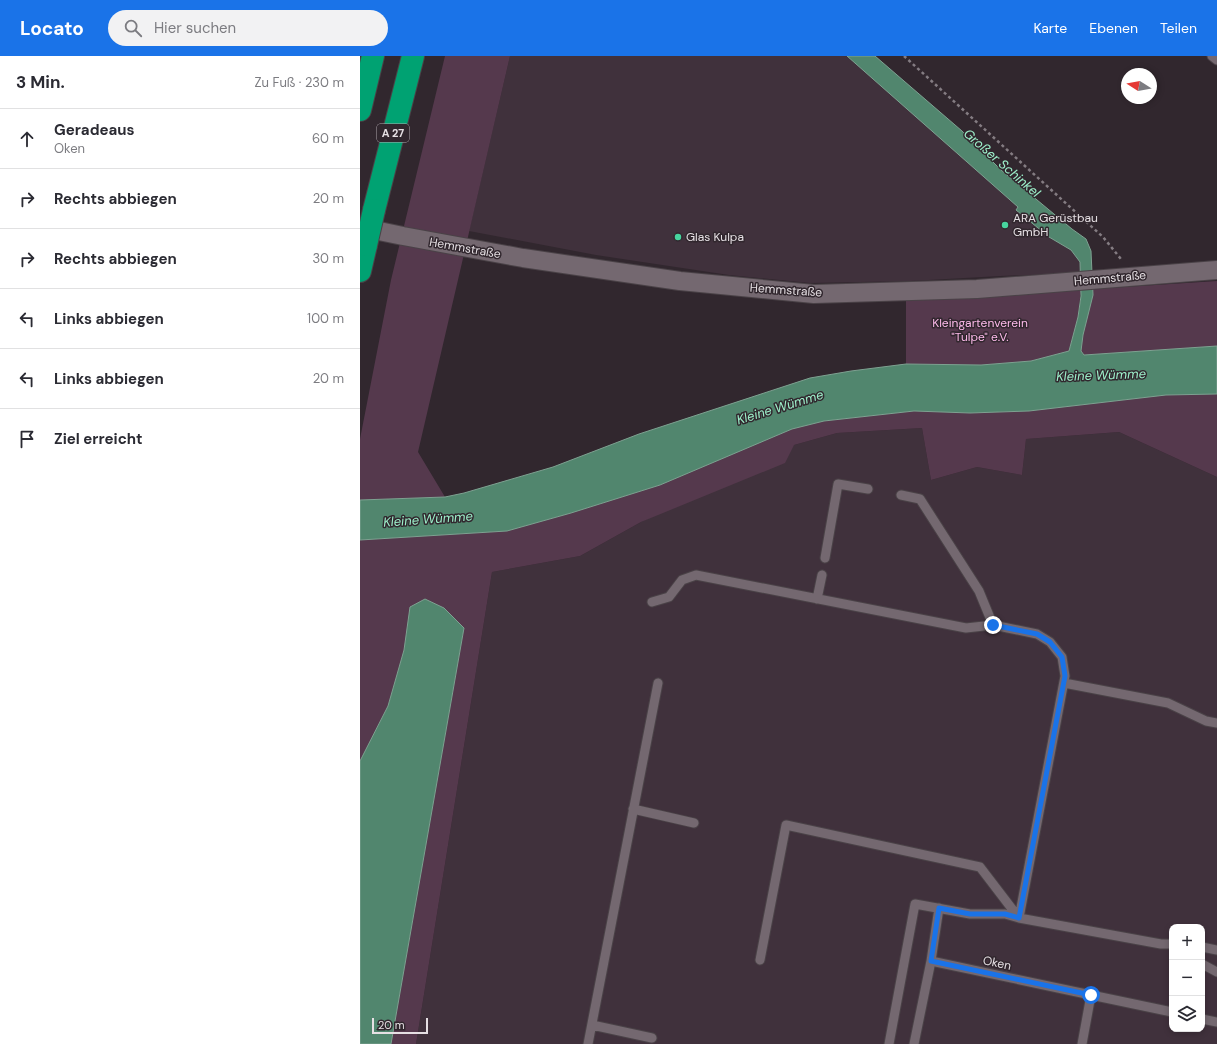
<!DOCTYPE html>
<html lang="de">
<meta charset="utf-8">
<style>
body{margin:0;font-family:"DM Sans",sans-serif;background:#f2f2f3;color:#2b2b33}
.controls{position:absolute;right:12px;bottom:12px;display:grid;overflow:hidden;border-radius:8px;box-shadow:0 2px 6px #0003}
.controls button{width:36px;height:36px;display:grid;place-items:center;padding:0;border:0;border-bottom:1px solid #e1e1e2;background:#fff;color:#2b2b33;font:20px sans-serif}
.compass{position:absolute;left:761px;top:12px;width:36px;height:36px;border-radius:50%;background:#fff;box-shadow:0 2px 6px #0003;rotate:281deg}
.scale{position:absolute;left:12px;bottom:10px;width:56px;box-sizing:border-box;padding-left:4px;border:2px solid #e6e0e4;border-top:0;font-size:11px;line-height:14px;white-space:nowrap;color:#e6e0e4;-webkit-text-stroke:3px #31272e;paint-order:stroke}
.stop{position:absolute;width:12px;height:12px;margin:-9px;border:3px solid #1a73e8;border-radius:50%;background:#fff}
.stop.end{background:#1a73e8;border-color:#fff;box-shadow:0 1px 4px #0008}
.list{margin:0;padding:0;list-style:none}
h2{display:flex;justify-content:space-between;align-items:center;height:52px;margin:0;padding:0 16px;font-size:17px}
h2 small{font-size:13px;font-weight:400;color:#7c7c81}
.list li{display:grid;grid-template-columns:26px 1fr auto;gap:12px;align-items:center;box-sizing:border-box;height:60px;padding:0 16px;border-top:1px solid #e1e1e2}
.list b{display:block;font-size:15px;white-space:nowrap}
.list p{margin:0;font-size:13px;white-space:nowrap;color:#7c7c81}
.list em{font-size:13px;font-style:normal;color:#7c7c81}
.icon{flex:none;width:22px;height:22px;fill:none;stroke:currentColor;stroke-width:2;stroke-linecap:round;stroke-linejoin:round}
.map{position:relative;flex:none;width:857px;height:988px;overflow:hidden}
header{display:flex;align-items:center;gap:24px;box-sizing:border-box;height:56px;padding:0 20px;background:#1a73e8;color:#fff}
header strong{font-size:19px}
nav{display:flex;gap:22px;margin-inline-start:auto;font-size:14px}
.search{width:280px;height:36px;background:#f2f2f3;display:flex;align-items:center;gap:10px;box-sizing:border-box;padding:0 14px;border-radius:22px;color:#7c7c81;font-size:15px}
main{display:flex}
aside{flex:1;background:#fff}
.map>svg:first-child{display:block}
</style>
<header>
<strong>Locato</strong>
<div class="search"><svg class="icon" aria-label="search" viewBox="0 0 24 24"><circle cx="10" cy="10" r="6"/><path d="M15 15l6 6"/></svg>Hier suchen</div>
<nav><a>Karte</a><a>Ebenen</a><a>Teilen</a></nav>
</header>
<main>
<aside>
<h2>3 Min.<small>Zu Fuß · 230 m</small></h2>
<ul class="list">
<li><svg class="icon" aria-label="ahead" viewBox="0 0 24 24"><path d="M12 20V5M6 11l6-6 6 6"/></svg><div><b>Geradeaus</b><p>Oken</p></div><em>60 m</em></li>
<li><svg class="icon" aria-label="right" viewBox="0 0 24 24"><path d="M7 20v-9h11M14 6l5 5-5 5"/></svg><div><b>Rechts abbiegen</b></div><em>20 m</em></li>
<li><svg class="icon" aria-label="right" viewBox="0 0 24 24"><path d="M7 20v-9h11M14 6l5 5-5 5"/></svg><div><b>Rechts abbiegen</b></div><em>30 m</em></li>
<li><svg class="icon" aria-label="left" viewBox="0 0 24 24"><path d="M17 20v-9H6M10 6l-5 5 5 5"/></svg><div><b>Links abbiegen</b></div><em>100 m</em></li>
<li><svg class="icon" aria-label="left" viewBox="0 0 24 24"><path d="M17 20v-9H6M10 6l-5 5 5 5"/></svg><div><b>Links abbiegen</b></div><em>20 m</em></li>
<li><svg class="icon" aria-label="arrive" viewBox="0 0 24 24"><path d="M6 21V4h12l-3 4 3 4H6"/></svg><div><b>Ziel erreicht</b></div></li>
</ul>
</aside>
<div class="map">
<svg width="857" height="988" viewBox="0 0 857 988">
<rect width="100%" height="100%" fill="#31272e"/>
<!-- built -->
<path fill="#40313c" fill-rule="evenodd" d="M150,0H487L659,151L656,155L689,181L711,194L720,206L721,217L640,220L551,225L450,227L369,219L236,199L109,175Z
M562,372L571,424L617,411L662,419L666,383L759,376L857,421V988H56L132,516L220,500L281,466L434,389L477,377ZM812,871H842V973H812Z"/>
<!-- green -->
<path fill="#55394d" d="M85,0H150L58,396L85,441L0,444V383L31,224Z
M857,225V290L724,299L721,295L723,279L733,239V233Z
M721,234L718,261L709,295L671,305L621,309L546,308V243Z
M857,338V421L759,376L666,383L662,419L617,411L571,424L562,372L477,377L434,389L425,407L281,466L220,500L132,516L56,988H31L104,572L51,551L44,594L28,650L0,705V484L147,475L211,457L300,429L432,373L464,365L554,355L610,357L669,355L806,339Z"/>
<!-- water -->
<path fill="#51866e" stroke="#7ea191" d="M487,0H515L602,75L641,114L712,173L726,183L731,195L733,239L723,279L721,295L724,299L857,290V338L806,339L669,355L610,357L554,355L464,365L432,373L300,429L211,457L147,475L0,484V444L85,441L104,437L193,411L279,378L450,322L491,315L546,308L621,309L671,305L709,295L718,261L721,240L720,206L711,194L689,181L656,154L658,151Z
M65,543L84,552L104,572L31,988H0V705L28,650L44,594L50,551Z"/>
<g fill="none" stroke-linecap="round" stroke-linejoin="round">
<defs>
<path id="lane" d="M852,0L857,4
M541,439L560,443L619,535L633,569
M465,502L478,428L508,433
M457,543L462,519
M292,546L309,541L322,524L336,519L606,572L633,569L677,578L690,586L702,601L705,620L659,862
M704,627L808,647L846,665L857,667
M273,753L334,767
M842,891L857,894
M400,904L426,769L620,811L659,862
M571,905L579,852
M842,908L857,916
M731,939L812,956
M842,963L857,966
M232,969L292,982
M228,988L298,627
M529,988L555,848L610,858H645L659,862L801,888H812
M554,988L571,905L731,939L722,988"/>
<path id="street" d="M0,171L43,180L163,202L320,225L454,238L617,233L857,214"/>
<path id="highway" d="M0,54L13,0
M14,154L53,0
M0,215L6,189"/>
</defs>
<!-- lane casing -->
<use href="#lane" stroke="#4a4247" stroke-width="11"/>
<!-- street casing -->
<use href="#street" stroke="#4a4247" stroke-width="20"/>
<!-- highway casing -->
<use href="#highway" stroke="#4a4247" stroke-width="24"/>
<!-- path -->
<path stroke="#847c82" stroke-width="2.5" stroke-dasharray="3 3" stroke-linecap="butt" d="M544,0L743,181L761,203"/>
<!-- lane -->
<use href="#lane" stroke="#746870" stroke-width="9"/>
<!-- street -->
<use href="#street" stroke="#746870" stroke-width="18"/>
<!-- highway -->
<use href="#highway" stroke="#00a272" stroke-width="22"/>
<defs>
<path id="highway-bridge" d="M6,189L14,154"/>
</defs>
<!-- highway-bridge casing -->
<use href="#highway-bridge" stroke="#4a4247" stroke-width="24" stroke-linecap="butt"/>
<!-- highway-bridge -->
<use href="#highway-bridge" stroke="#00a272" stroke-width="22"/>
</g>
<g fill="none" stroke-linecap="round" stroke-linejoin="round">
<!-- route -->
<path stroke="#1a73e8" stroke-width="5" d="M633,569L677,578L690,586L702,601L705,620L659,862L645,858H610L579,852L571,905L731,939"/>
</g>
<!-- markers -->
<g fill="#47d49e" stroke="#31272e" stroke-width="1.5">
<circle cx="645" cy="169" r="4"/>
<circle cx="318" cy="181" r="4"/>
</g>
<g text-anchor="middle" dominant-baseline="central" stroke-width="3" stroke-linejoin="round" paint-order="stroke">
<!-- shield labels -->
<rect fill="#31272e" stroke="#b0a8ad" stroke-width="1" x="17" y="68" width="32" height="18" rx="3"/>
<g font-size="11" font-weight="bold" fill="#e6e0e4">
<text x="33" y="77">A 27</text>
</g>
<!-- poi labels -->
<g font-size="12" fill="#e6e0e4" stroke="#31272e" text-anchor="start">
<text x="653" y="162">ARA Gerüstbau<tspan x="653" dy="14">GmbH</tspan></text>
<text x="326" y="181">Glas Kulpa</text>
</g>
<!-- street labels -->
<g font-size="12" fill="#e6e0e4" stroke="#31272e">
<text transform="translate(105 192) rotate(10)">Hemmstraße</text>
<text transform="translate(750 222) rotate(-5)">Hemmstraße</text>
<text transform="translate(426 234) rotate(4)">Hemmstraße</text>
<text transform="translate(637 907) rotate(12)">Oken</text>
</g>
<!-- park labels -->
<g font-size="12" fill="#fcb9e9" stroke="#31272e">
<text x="620" y="267">Kleingartenverein<tspan x="620" dy="14">"Tulpe" e.V.</tspan></text>
</g>
<!-- water labels -->
<g font-size="13" font-style="italic" fill="#9df1cb" stroke="#31272e">
<text transform="translate(642 107) rotate(41)">Großer Schinkel</text>
<text transform="translate(741 319) rotate(-2)">Kleine Wümme</text>
<text transform="translate(420 351) rotate(-17)">Kleine Wümme</text>
<text transform="translate(68 463) rotate(-4)">Kleine Wümme</text>
</g>
</g>
</svg>
<div class="controls">
<button>+</button>
<button>−</button>
<button><svg class="icon" aria-label="layers" viewBox="0 0 24 24"><path d="M12 4l9 5-9 5-9-5zM3 14l9 5 9-5"/></svg></button>
</div>
<svg class="compass" viewBox="-18 -18 36 36"><path d="M0-13l5 13h-10z" fill="#e53935"/><path d="M0 13l5-13h-10z" fill="#7c7c81"/></svg>
<div class="scale">20 m</div>
<div class="stop" style="left:731px;top:939px"></div>
<div class="stop end" style="left:633px;top:569px"></div>
</div>
</main>
